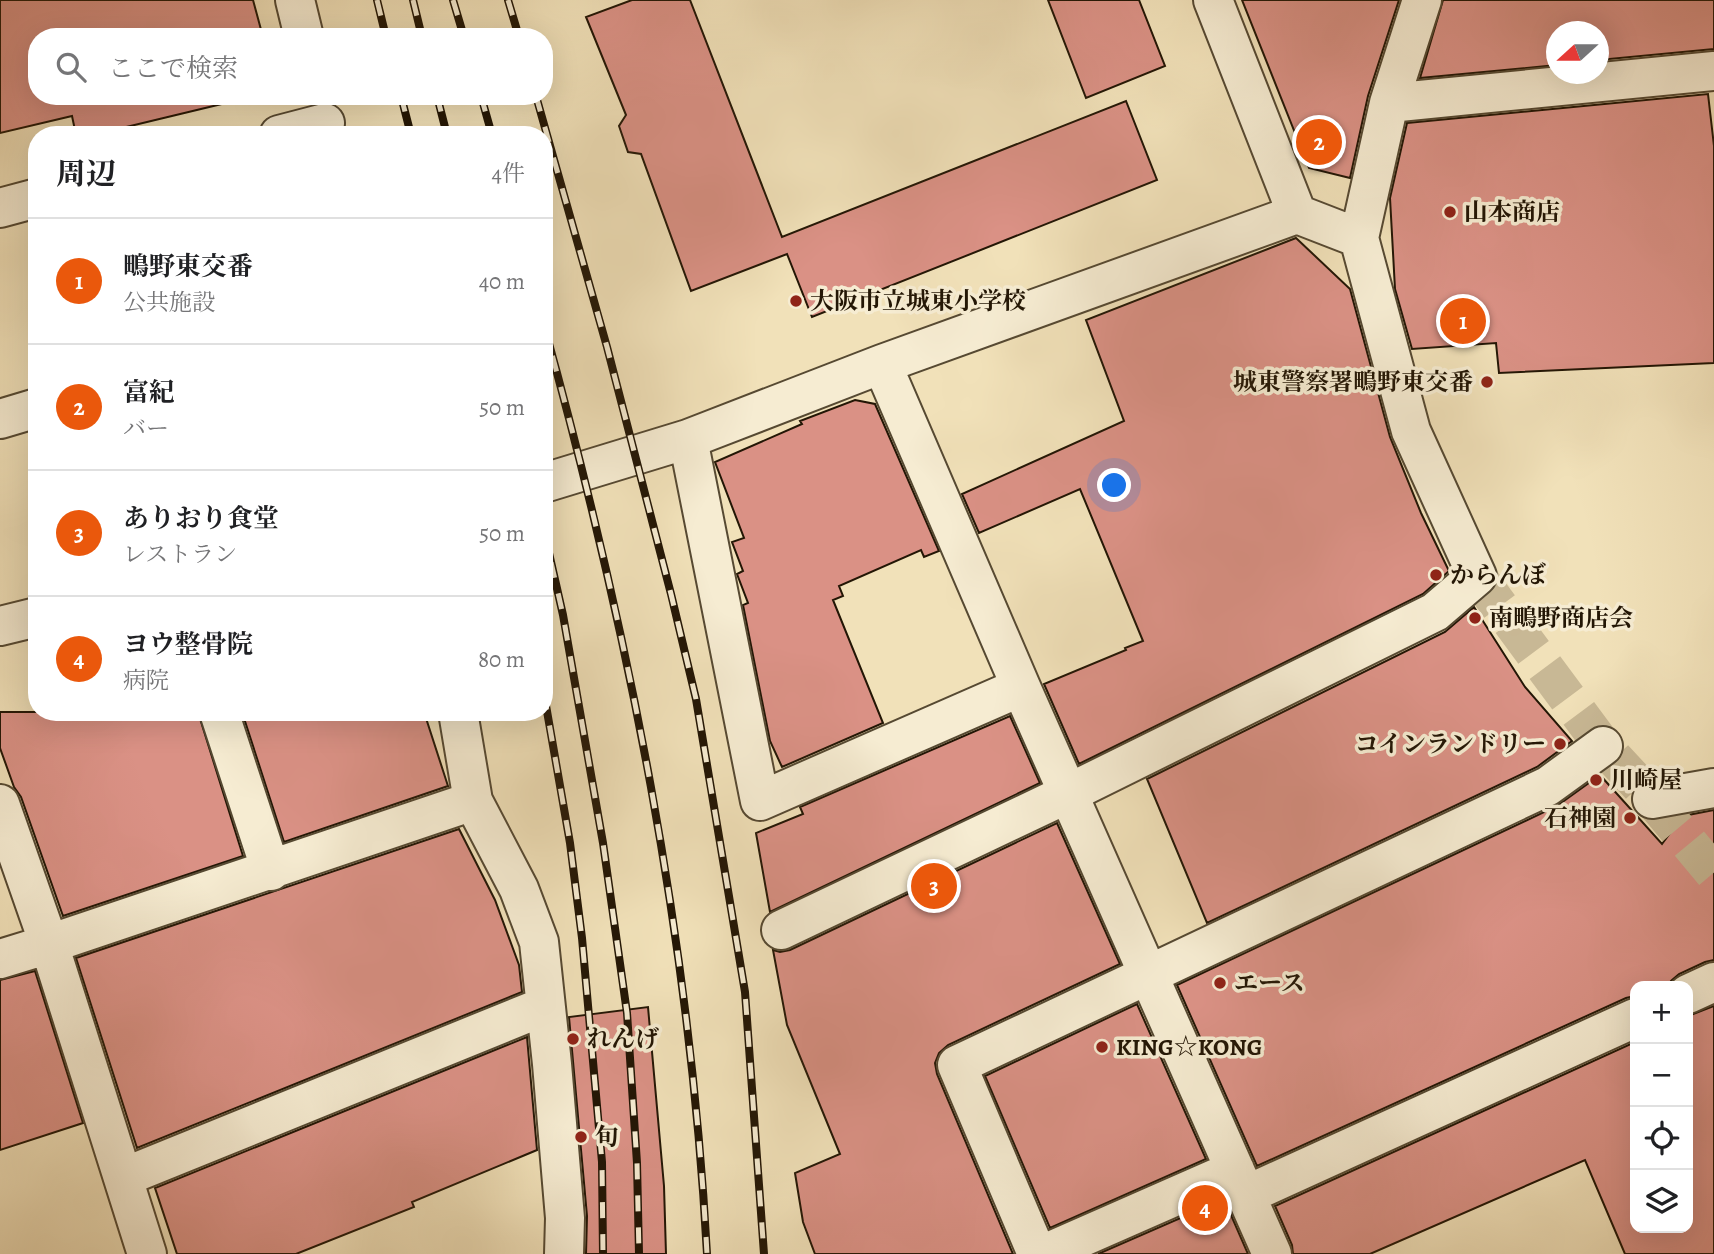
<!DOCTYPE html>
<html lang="ja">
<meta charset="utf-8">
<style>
body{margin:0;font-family:Alegreya,"Noto Serif JP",serif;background:#f6f6f6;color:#202124}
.controls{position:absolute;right:21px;bottom:21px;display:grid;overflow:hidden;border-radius:14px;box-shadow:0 7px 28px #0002}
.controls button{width:63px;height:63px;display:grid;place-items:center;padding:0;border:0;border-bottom:2px solid #e0e0e0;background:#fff;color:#202124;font:35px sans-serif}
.compass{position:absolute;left:1546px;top:21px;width:63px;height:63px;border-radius:50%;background:#fff;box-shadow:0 7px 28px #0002;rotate:249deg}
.you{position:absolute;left:1115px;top:486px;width:24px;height:24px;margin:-18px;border:5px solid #fff;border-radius:50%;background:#1a73e8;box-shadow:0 0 0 10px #1a73e833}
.badge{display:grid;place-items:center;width:46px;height:46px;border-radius:50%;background:#ea580c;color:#fff;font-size:23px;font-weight:700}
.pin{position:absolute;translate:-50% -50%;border:4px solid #fff;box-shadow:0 2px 7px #0006}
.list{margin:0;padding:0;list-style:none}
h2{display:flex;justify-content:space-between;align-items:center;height:91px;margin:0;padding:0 28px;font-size:30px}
h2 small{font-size:23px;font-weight:400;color:#757577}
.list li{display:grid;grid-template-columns:46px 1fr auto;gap:21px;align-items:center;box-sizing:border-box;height:126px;padding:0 28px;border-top:2px solid #e0e0e0}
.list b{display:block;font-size:26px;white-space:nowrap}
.list p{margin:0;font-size:23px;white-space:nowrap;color:#757577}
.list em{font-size:23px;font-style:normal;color:#757577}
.icon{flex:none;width:38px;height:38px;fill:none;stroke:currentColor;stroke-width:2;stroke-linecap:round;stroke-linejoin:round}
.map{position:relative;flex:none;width:1714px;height:1254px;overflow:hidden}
.search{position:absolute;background:#fff;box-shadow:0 7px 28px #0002;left:28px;top:28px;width:525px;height:77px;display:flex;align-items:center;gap:18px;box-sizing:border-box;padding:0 24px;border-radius:28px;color:#757577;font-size:26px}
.panel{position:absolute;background:#fff;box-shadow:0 7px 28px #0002;left:28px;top:126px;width:525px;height:595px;border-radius:28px}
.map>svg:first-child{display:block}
</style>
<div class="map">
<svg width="1714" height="1254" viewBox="0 0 1714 1254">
<rect width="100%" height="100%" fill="#f1e1b9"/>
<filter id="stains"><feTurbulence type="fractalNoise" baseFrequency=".00286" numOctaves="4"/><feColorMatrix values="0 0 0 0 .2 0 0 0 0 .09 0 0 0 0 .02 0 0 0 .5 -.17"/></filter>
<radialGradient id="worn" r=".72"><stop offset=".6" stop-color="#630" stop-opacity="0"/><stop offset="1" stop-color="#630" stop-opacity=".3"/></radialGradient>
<!-- building -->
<path fill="#da9185" stroke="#231605" stroke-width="2" d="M0,0H253L263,37H37V96H255L93,135H76L72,116L0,133Z
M632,0H690L782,237L1126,101L1157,180L812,317L787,254L691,291L641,154L628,152L619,126L626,115L586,17Z
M1048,0H1139L1165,66L1086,98Z
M1242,0H1399L1368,96L1350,178L1309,168Z
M1443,0H1714V49L1599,60V32H1557V65L1420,78Z
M1708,94L1714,146V363L1499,373L1496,343L1412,349L1395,289L1390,198L1407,123Z
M1296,238L1350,289L1390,437L1421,513L1449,571L1423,594L1079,764L1044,684L1126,650L1125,648L1143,641L1080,489L979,533L962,494L1124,421L1086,320Z
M855,400L875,404L939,551L924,557L921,550L839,586L843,596L833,600L883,723L782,767L770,741L743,605L748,603L737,574L743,571L732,542L744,538L715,462L802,424L800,421Z
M1474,607L1525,687L1572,741L1537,767L1207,923L1147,779L1445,632Z
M0,712H198L243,856L63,916L21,797L14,787L0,748Z
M242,712H424L448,786L284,842Z
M1010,716L1040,783L770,912L756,833L803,814L800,807Z
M1600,775L1662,844L1683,816L1714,810V960L1705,962L1679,974L1671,981L1668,986H1635V996L1626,998L1257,1166L1177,985L1557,806Z
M1057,823L1120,964L948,1045L939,1053L935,1063L937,1074L1013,1254H815L803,1222L795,1173L840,1154L787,1025L773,950L780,952L790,950Z
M459,829L495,900L519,965L522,992L137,1148L76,958Z
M35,971L83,1123L0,1150V980Z
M1137,1004L1206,1159L1050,1228L985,1076Z
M1714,1006V1254H1625L1585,1160L1370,1254H1293L1292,1245L1275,1206L1635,1042V1228H1688V1016Z
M648,1007L664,1186L666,1254H586L587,1216L569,1017Z
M527,1037L537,1150L412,1202L414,1207L296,1254H177L155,1188Z
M1224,1199L1248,1254H1098Z"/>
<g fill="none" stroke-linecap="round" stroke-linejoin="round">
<!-- minor-tunnel -->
<path stroke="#c8b895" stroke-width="38" stroke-dasharray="38 19" stroke-linecap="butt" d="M1477,576L1603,746L1652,799L1714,873"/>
<defs>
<path id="minor" d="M295,0L304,37
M1213,0L1297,214
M1389,103L1714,71
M279,135L325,123
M0,208L37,198
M882,364L1021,687L1272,1254
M0,419L37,408
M688,439L760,801L1021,687
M544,483L688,439L882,364L1297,214L1359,238
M0,626L37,617
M219,712L271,871
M458,712L473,801L519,889L539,942L552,1064L565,1218L564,1254
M1652,799L1714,788
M0,804L49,944L147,1254
M781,930L1069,793L1435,612L1477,576L1411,431L1359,238L1389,103L1422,0
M0,959L49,944L473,801
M1688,994L1714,982
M124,1177L545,1006
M1246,1195L1635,1018
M1037,1254L957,1065L1548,786L1603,746
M1044,1254L1235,1170"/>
</defs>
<!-- minor casing -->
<use href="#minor" stroke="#564932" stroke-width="42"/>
<!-- minor -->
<use href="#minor" stroke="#f6ecd2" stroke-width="38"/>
<defs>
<path id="rail" d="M377,0L386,37
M413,0L422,37
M453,0L464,37
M508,0L519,37
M401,96L411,135
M437,96L447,135
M481,96L492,135
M536,96L607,347L671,594L696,699L745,992L764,1254
M544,325C628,630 690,938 707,1254
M544,531L563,615L603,843L627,1013L637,1163L639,1254
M544,694L570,843L582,938L602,1162L603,1254"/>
</defs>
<!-- rail casing -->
<use href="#rail" stroke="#231605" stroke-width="8"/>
<!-- rail -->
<use href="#rail" stroke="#f6ecd2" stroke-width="5" stroke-dasharray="16" stroke-linecap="butt"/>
</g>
<!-- markers -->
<g fill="#8f2418" stroke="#f6ecd2" stroke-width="2.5">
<circle cx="1450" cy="212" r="7"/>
<circle cx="796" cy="301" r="7"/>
<circle cx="1487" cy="382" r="7"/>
<circle cx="1436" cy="575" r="7"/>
<circle cx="1475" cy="618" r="7"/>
<circle cx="1560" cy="744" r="7"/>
<circle cx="1596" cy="780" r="7"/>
<circle cx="1630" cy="818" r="7"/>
<circle cx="1220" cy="983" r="7"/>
<circle cx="573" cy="1039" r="7"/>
<circle cx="1102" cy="1047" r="7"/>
<circle cx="581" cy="1137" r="7"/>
</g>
<g text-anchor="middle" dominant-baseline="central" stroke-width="7" stroke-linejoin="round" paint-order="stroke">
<!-- poi labels -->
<g font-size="24" font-weight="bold" fill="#231605" stroke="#f6ecd2" text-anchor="start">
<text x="1464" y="212">山本商店</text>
<text x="810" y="301">大阪市立城東小学校</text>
<text x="1473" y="382" text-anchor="end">城東警察署鴫野東交番</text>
<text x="1450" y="575">からんぼ</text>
<text x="1489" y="618">南鴫野商店会</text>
<text x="1546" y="744" text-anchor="end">コインランドリー</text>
<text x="1610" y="780">川崎屋</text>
<text x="1616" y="818" text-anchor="end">石神園</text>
<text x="1234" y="983">エース</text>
<text x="587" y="1039">れんげ</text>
<text x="1116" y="1047">KING☆KONG</text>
<text x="595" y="1137">旬</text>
</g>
</g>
<rect width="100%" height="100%" filter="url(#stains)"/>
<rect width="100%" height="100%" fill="url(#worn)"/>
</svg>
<div class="controls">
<button>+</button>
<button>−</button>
<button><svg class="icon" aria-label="locate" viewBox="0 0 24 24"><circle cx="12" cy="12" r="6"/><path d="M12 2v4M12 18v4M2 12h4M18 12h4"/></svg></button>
<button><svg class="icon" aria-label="layers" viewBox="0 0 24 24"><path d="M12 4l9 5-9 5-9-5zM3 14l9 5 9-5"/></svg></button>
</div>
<svg class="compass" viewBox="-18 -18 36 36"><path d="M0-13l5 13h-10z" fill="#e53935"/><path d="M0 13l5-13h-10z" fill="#757577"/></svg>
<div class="you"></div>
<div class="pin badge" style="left:1463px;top:321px">1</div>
<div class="pin badge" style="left:1319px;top:142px">2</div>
<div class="pin badge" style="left:934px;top:886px">3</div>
<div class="pin badge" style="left:1205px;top:1208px">4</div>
<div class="search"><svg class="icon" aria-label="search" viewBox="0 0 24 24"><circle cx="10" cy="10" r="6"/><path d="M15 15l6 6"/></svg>ここで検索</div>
<section class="panel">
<h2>周辺<small>4件</small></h2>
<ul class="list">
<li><span class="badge">1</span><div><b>鴫野東交番</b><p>公共施設</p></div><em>40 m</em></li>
<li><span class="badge">2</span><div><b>富紀</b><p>バー</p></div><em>50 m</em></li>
<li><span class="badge">3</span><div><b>ありおり食堂</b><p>レストラン</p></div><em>50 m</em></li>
<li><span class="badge">4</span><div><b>ヨウ整骨院</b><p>病院</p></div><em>80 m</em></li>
</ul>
</section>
</div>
